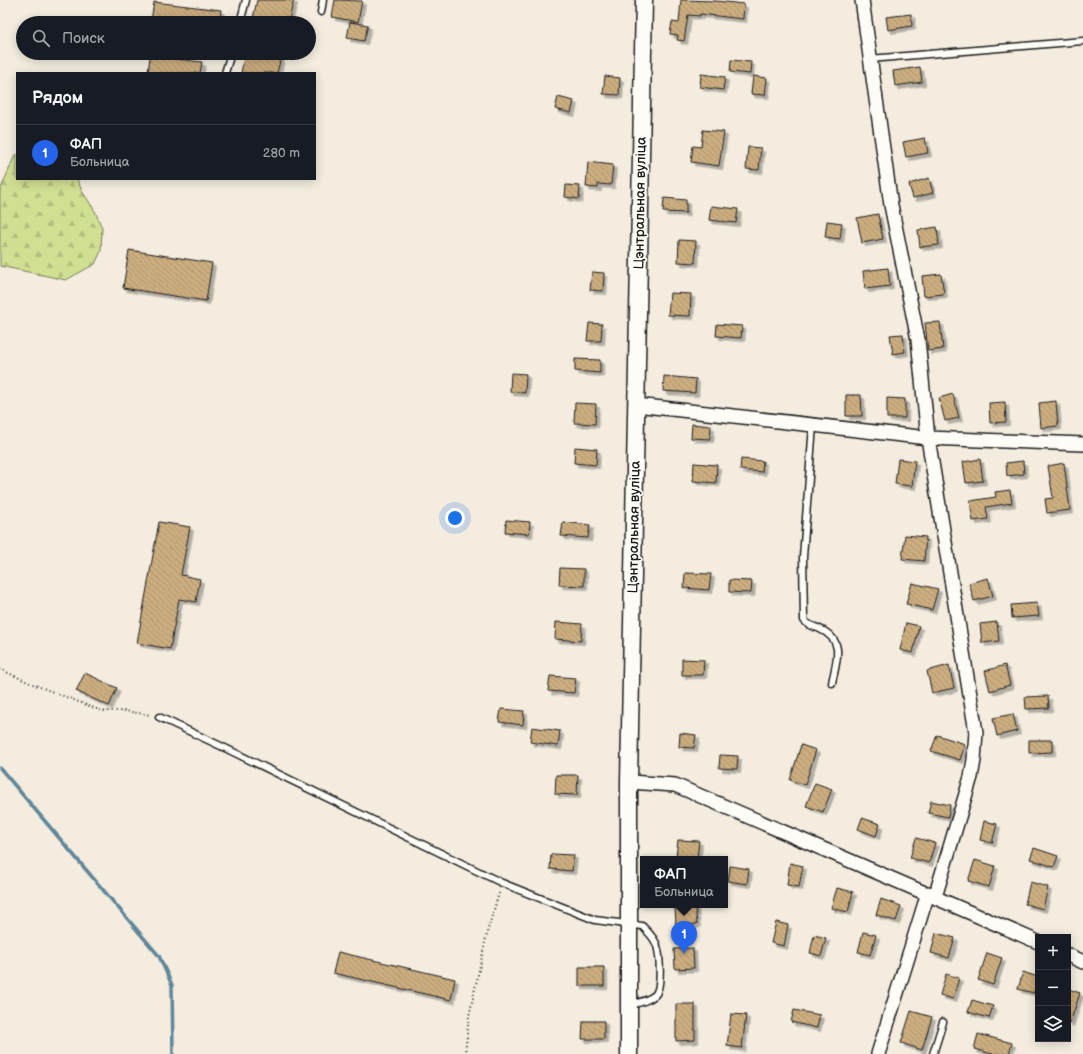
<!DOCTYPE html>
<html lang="ru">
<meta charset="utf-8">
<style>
body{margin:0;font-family:"Balsamiq Sans",sans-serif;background:#242831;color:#f1f3f6}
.controls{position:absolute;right:12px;bottom:12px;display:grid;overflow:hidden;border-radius:0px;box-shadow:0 2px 10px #0003}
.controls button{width:36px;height:36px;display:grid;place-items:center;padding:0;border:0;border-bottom:1px solid #363941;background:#171b24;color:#f1f3f6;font:20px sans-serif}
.you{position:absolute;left:455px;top:518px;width:14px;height:14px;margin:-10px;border:3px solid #fff;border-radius:50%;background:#1a73e8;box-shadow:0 0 0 6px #1a73e833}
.badge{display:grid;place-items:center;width:26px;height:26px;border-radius:50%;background:#2563eb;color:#fff;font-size:13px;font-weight:700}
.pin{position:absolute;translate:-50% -33px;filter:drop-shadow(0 1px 2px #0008)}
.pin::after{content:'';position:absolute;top:21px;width:14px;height:12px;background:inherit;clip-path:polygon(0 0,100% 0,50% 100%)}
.popup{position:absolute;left:640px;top:856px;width:88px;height:52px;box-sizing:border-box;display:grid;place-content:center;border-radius:0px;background:#171b24;filter:drop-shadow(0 1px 3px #0005);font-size:13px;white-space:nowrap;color:#9ea1a6}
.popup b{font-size:15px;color:#f1f3f6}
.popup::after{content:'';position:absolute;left:50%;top:100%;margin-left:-8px;border:8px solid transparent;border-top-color:#171b24}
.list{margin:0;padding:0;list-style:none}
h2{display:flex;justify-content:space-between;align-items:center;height:52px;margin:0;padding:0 16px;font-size:17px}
h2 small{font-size:13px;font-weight:400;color:#9ea1a6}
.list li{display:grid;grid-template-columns:26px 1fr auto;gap:12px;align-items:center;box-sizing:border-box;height:56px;padding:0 16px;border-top:1px solid #363941}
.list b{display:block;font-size:15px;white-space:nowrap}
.list p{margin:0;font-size:13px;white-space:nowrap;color:#9ea1a6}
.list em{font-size:13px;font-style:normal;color:#9ea1a6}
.icon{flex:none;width:22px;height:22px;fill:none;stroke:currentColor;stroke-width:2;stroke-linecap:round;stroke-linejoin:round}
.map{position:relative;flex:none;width:1083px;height:1054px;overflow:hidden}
.search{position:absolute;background:#171b24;box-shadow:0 2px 10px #0003;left:16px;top:16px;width:300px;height:44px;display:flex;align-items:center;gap:10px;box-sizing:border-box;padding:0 14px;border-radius:22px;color:#9ea1a6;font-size:15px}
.panel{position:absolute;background:#171b24;box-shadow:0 2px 10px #0003;left:16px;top:72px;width:300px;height:108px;border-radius:0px}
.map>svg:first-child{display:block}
</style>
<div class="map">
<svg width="1083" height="1054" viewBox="0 0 1083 1054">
<defs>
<pattern id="forest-firs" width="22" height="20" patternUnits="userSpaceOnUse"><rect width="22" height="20" fill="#d1df92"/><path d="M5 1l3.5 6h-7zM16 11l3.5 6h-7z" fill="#b3bf7d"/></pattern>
<pattern id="building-back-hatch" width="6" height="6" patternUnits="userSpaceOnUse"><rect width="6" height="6" fill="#cbad7f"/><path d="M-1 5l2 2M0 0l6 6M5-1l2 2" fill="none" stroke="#ae946d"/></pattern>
<filter id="shadow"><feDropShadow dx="3.5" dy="3.5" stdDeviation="0" flood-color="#0004"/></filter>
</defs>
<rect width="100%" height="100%" fill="#f3ecdf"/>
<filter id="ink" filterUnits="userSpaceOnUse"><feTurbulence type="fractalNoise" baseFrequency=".025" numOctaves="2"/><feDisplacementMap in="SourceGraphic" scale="8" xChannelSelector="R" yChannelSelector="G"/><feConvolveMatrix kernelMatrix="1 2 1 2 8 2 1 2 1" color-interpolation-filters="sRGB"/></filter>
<g filter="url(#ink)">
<!-- forest -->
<path fill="url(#forest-firs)" stroke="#767e57" d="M17,154V179H77L82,191L95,211L102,228L101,251L95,264L66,280L0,266V191L15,155Z"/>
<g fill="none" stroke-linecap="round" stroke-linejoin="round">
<!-- stream -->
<path stroke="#5f8699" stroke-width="3.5" d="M0,768L159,956L172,985L173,1054"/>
</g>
<!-- building -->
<path fill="url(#building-back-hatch)" stroke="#1c1c1c" filter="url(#shadow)" d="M257,0H294L288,23H252Z
M335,0L362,1L358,22L332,17Z
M681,0L716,1L744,4L743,19L700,14V16L688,15L684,41L677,40L678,35L670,34L672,22L679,23Z
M154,2L221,10L219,23H169L151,21Z
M911,14L912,26L888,30L886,17Z
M350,22L368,25L364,41L347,38Z
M245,53H282L277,73H241Z
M150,56L202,62L200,73H148Z
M731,60L751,62L750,74L730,72Z
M920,67L922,82L895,86L893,71Z
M701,74L725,77L723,90L700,87Z
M605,76L620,78L619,95L603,94Z
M753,76L767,78L765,95L751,94Z
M558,97L574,101L571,113L555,109Z
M703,130L724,132L719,166L691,162L693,146L701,147Z
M925,138L928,153L906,157L903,142Z
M748,147L761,148L759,170L746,169Z
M588,162L613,165L611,185L598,184V188L586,187Z
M929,178L933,193L913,198L909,184Z
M566,185L580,186L579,199L565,197Z
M664,198L686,200V213L663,212Z
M711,206L738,209L736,223L709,220Z
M878,214L883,239L862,243L857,218Z
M827,221L842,223L840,239L825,237Z
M937,227L939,245L920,247L918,230Z
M679,240L696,241L695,263L678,262Z
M129,250L212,263L206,301L123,288Z
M888,268L890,286L865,289L863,271Z
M592,272L604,273L603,291L590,290Z
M941,274L944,294L924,296L922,276Z
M670,293L691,294L690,316L668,315Z
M940,322L943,349L928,351L925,323Z
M589,323L602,324L601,341H587Z
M717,324L742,326L741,338L716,336Z
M903,334L905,352L893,354L890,335Z
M575,359L600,360V373L575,371Z
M511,373L526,374L525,393L510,392Z
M664,376L696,379L695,393L663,391Z
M953,394L959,418L945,421L939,398Z
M846,395H861L862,416H846Z
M887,398L905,399V418H887Z
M1056,401L1058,426L1041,428L1039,403Z
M1005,402L1006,422L990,423L989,403Z
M575,403L596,404L595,424L574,423Z
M692,424L711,426L710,439L691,438Z
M575,447L597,449L596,465L574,463Z
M741,459L763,461L762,472L740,470Z
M898,459L915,461L912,486L895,484Z
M980,459L983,481L966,483L963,462Z
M1023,461L1024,474L1007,476L1006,463Z
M694,463L717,465L716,483L693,481Z
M1064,463L1070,510L1047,513L1045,499L1053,498L1048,466Z
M1010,490L1012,503L986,507L988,519L973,521L970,501L996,497L995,492Z
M506,520L530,522L529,534L505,532Z
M159,522L190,527L181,575L200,579L196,602L179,599L170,649L137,643Z
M563,522L590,525L588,538L561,536Z
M905,535L926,537L924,561L902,559Z
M560,568L584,569V586L559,585Z
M685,573L711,574L709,590L684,588Z
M988,578L993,596L974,601L969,583Z
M729,580L752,581L751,593L729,592Z
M912,583L938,589L932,610L906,604Z
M1037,603L1039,616L1012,618L1011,605Z
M556,622L582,624L581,641L555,639Z
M997,622L999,641L982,643L980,624Z
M906,623L919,626L913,653L900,650Z
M682,659L704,660L703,675H682Z
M949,665L954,688L932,693L927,671Z
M1005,665L1010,685L990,691L985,671Z
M85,673L117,688L109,706L76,691Z
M550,676L576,678L574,693L548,691Z
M1048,696L1049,708L1026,709L1025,697Z
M501,709L524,711L523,725L499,722Z
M1013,714L1017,731L997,736L993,718Z
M532,727L560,731L558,746L530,742Z
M680,733L696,735L694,748L679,747Z
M937,735L965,744L960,760L931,751Z
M1029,740H1052V752L1029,753Z
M801,745L816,750L805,785L790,780Z
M720,755L738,756L737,769L719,768Z
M556,775H578L577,795L555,794Z
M815,783L832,789L823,812L806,806Z
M931,801L950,805L948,817L928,813Z
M862,818L880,824L876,836L858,829Z
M984,821L997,824L992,843L980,840Z
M916,838L935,843L929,863L910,858Z
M678,840L699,841L697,859L676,857Z
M1034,848L1058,856L1054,867L1030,859Z
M551,854L574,855L572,871L550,869Z
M975,860L995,866L989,887L968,881Z
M790,863L803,866L799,887L787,885Z
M730,866L749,869L747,884L728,881Z
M1030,882L1048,887L1043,909L1025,904Z
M837,888L853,892L848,912L831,908Z
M881,899L901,906L896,921L876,915Z
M695,906L697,924L676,926L675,908Z
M776,922L788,925L784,946L771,943Z
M863,932L876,935L870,955L858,952Z
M936,933L955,938L949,958L931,953Z
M814,935L826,938L821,956L810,953Z
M693,948L694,968L675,969L674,949Z
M338,952L455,979L451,1000L333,973Z
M987,953L1002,958L993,985L978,980Z
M579,967H604V986H579Z
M1023,972L1038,977L1034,993L1018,989Z
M946,974L959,978L953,999L940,995Z
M1068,989L1080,993L1070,1023H1068Z
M972,1000L993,1006L989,1018L968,1012Z
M676,1004H695V1040L676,1041Z
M794,1010L820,1015L817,1028L791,1022Z
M911,1011L932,1017L922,1050L901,1043Z
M731,1014L746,1015L742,1048L727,1046Z
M583,1021H604V1039H582Z
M978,1034L1012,1043L1009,1054H992L974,1049Z"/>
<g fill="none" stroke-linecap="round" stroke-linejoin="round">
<defs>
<path id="service" d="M321,12L323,0
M240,23L246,0
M870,59L1083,41
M225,73L231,53
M813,425L803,557L804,620C808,626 814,626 820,629C846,641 836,661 832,683
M159,717L225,748L502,883L595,920L642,926C647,931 655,938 657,946C660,955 662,988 655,995C648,1001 638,1003 629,1005
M933,1054L943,1022"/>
<path id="minor" d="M862,0L891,205L918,340L928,438L976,732L974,760L971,777L935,897
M636,405L928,438L1083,444
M629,782L675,785L1038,942
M1068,955L1083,962
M878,1054L928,893"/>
<path id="tertiary" d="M629,1054V782L644,0"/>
</defs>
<!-- service casing -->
<use href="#service" stroke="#1c1c1c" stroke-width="9"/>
<!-- minor casing -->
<use href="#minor" stroke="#1c1c1c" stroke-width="16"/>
<!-- tertiary casing -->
<use href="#tertiary" stroke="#1c1c1c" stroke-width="19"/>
<!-- path -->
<path stroke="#1c1c1c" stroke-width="2" stroke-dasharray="1 3" stroke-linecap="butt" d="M0,669L30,683L102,711H125L150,715
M465,1054L469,1016L488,929L500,890"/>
<!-- service -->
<use href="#service" stroke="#fdfcf7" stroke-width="6"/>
<!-- minor -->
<use href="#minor" stroke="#fdfcf7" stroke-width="13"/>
<!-- tertiary -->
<use href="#tertiary" stroke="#fdfcf7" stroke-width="16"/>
</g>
</g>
<g text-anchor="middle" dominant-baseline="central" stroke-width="3.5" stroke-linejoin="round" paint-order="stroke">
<!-- street labels -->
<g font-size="14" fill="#1c1c1c" stroke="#fdfcf7">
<text transform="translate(640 203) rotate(-89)">Цэнтральная вуліца</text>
<text transform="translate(634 527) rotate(-89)">Цэнтральная вуліца</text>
</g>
</g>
</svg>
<div class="controls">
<button>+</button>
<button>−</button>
<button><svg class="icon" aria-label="layers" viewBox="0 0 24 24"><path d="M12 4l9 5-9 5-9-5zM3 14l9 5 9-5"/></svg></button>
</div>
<div class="you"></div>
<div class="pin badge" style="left:684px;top:954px">1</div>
<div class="popup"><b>ФАП</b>Больница</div>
<div class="search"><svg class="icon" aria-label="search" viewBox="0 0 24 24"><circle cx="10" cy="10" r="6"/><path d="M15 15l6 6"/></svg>Поиск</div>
<section class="panel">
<h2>Рядом<small></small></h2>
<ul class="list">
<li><span class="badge">1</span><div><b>ФАП</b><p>Больница</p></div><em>280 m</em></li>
</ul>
</section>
</div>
